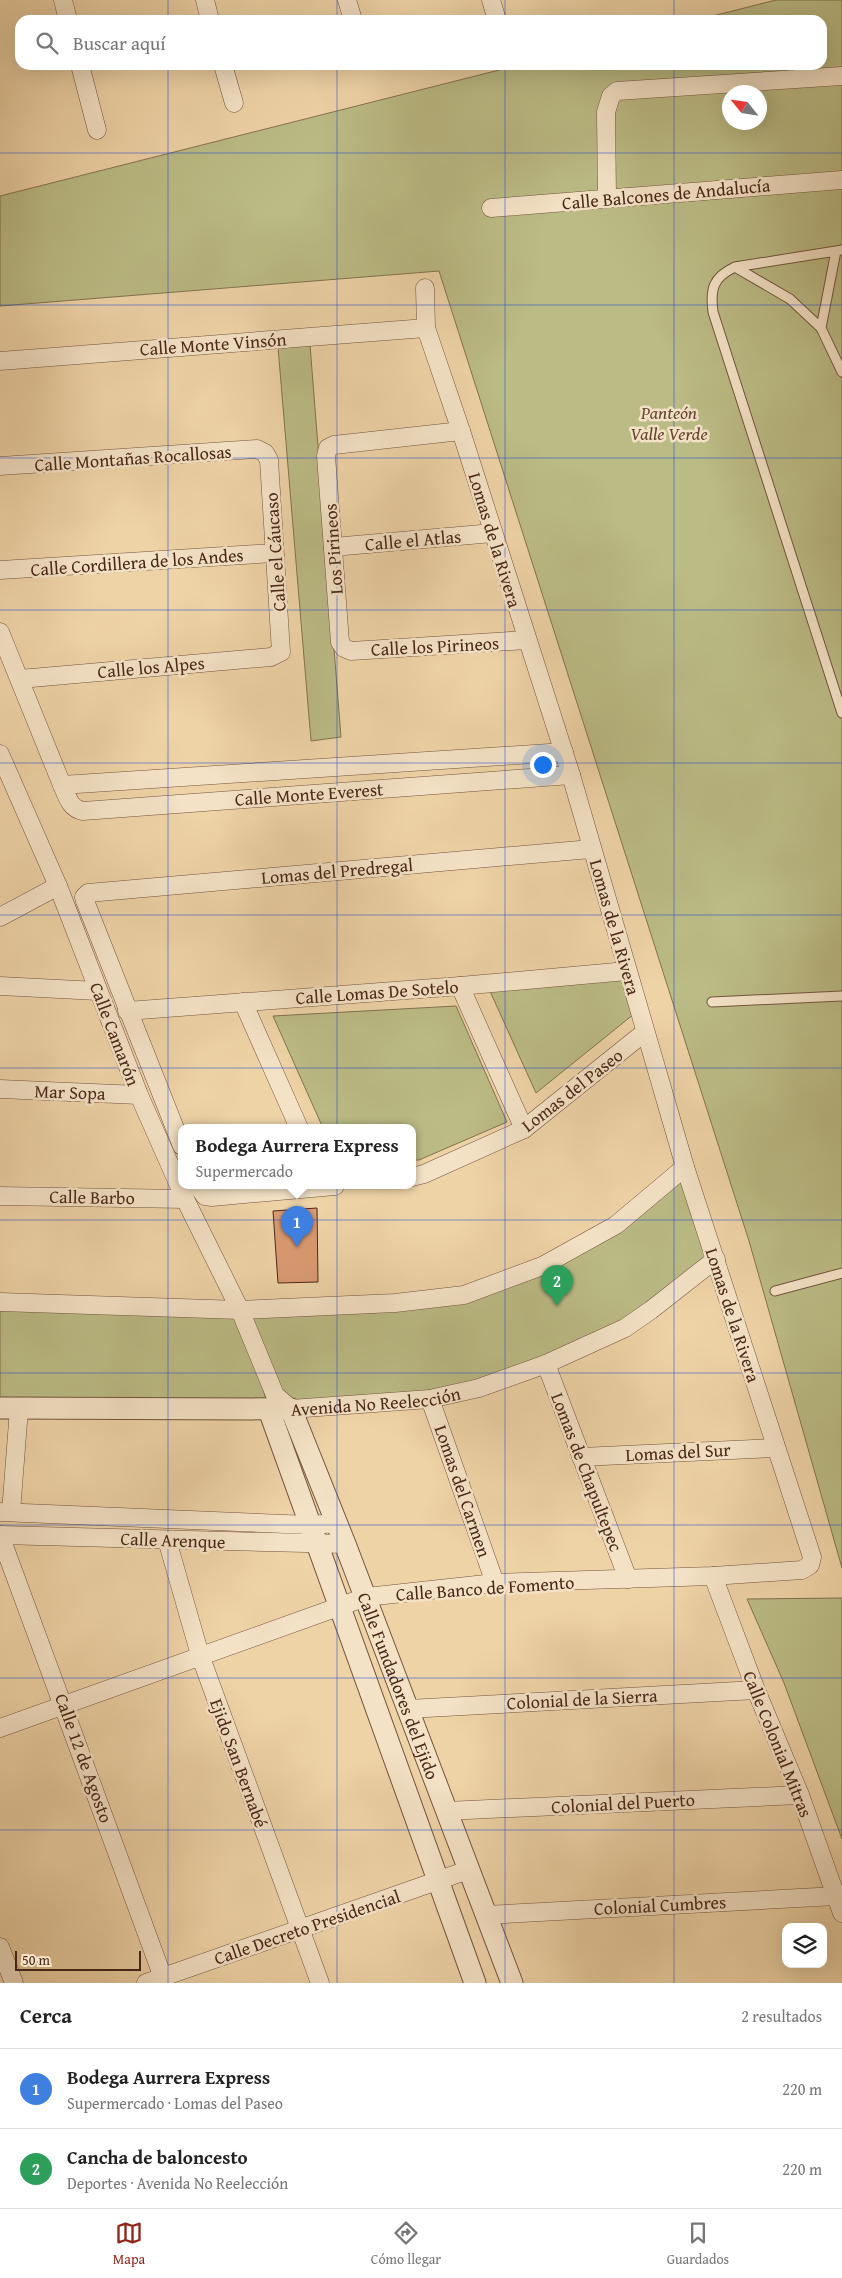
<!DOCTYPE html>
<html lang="es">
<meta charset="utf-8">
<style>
body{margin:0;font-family:"Gentium Book Plus",serif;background:#f6f6f6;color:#222}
.controls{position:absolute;right:15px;bottom:15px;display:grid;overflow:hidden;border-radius:10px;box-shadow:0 5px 20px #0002}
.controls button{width:45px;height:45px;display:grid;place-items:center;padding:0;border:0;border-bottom:1px solid #e0e0e0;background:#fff;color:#222;font:25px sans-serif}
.compass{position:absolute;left:722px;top:85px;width:45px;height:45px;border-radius:50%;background:#fff;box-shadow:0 5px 20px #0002;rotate:300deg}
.scale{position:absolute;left:15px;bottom:12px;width:126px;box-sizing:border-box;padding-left:5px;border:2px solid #4a2819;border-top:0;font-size:14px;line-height:18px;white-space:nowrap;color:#4a2819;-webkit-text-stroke:4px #f4e2c6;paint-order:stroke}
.you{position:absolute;left:542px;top:764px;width:18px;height:18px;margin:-12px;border:4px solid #fff;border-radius:50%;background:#1a73e8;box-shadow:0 0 0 8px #1a73e833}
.badge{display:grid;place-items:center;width:32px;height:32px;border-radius:50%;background:#8f2418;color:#fff;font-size:16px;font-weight:700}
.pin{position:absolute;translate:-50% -41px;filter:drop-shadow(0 1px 2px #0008)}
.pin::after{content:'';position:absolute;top:26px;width:18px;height:15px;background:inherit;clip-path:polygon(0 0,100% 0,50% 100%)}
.popup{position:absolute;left:178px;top:1124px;width:238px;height:65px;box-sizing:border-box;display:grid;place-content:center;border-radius:10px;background:#fff;filter:drop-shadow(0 1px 4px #0005);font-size:16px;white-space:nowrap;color:#767676}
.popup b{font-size:19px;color:#222}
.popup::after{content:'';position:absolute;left:50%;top:100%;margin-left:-10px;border:10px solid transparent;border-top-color:#fff}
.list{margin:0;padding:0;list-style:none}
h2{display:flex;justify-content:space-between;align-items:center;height:65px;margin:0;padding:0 20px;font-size:21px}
h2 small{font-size:16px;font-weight:400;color:#767676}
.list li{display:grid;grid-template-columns:32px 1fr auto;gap:15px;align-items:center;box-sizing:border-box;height:80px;padding:0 20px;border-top:1px solid #e0e0e0}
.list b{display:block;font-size:19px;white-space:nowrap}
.list p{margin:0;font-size:16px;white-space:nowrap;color:#767676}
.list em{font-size:16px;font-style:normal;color:#767676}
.icon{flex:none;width:28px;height:28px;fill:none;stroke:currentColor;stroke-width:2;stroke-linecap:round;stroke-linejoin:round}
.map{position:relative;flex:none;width:842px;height:1983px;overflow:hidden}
.search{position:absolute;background:#fff;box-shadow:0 5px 20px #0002;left:15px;right:15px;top:15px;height:55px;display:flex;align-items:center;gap:12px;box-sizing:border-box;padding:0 18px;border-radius:15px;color:#767676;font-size:19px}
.sheet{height:225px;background:#fff}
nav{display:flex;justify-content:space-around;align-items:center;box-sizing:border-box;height:70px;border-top:1px solid #e0e0e0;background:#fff;font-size:14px;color:#767676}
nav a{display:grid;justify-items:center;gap:2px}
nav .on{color:#8f2418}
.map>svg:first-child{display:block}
</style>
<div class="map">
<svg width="842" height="1983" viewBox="0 0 842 1983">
<rect width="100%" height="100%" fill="#eed3a7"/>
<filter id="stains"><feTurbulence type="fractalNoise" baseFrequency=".004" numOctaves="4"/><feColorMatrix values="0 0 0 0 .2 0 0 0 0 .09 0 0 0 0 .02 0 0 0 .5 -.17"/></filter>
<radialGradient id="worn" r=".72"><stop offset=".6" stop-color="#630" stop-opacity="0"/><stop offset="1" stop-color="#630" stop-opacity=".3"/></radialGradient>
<!-- green -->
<path fill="#bbbb85" stroke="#82724f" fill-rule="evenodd" d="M776,0H842V1568L749,1241L439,271L0,306V196L519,65H822V20H697ZM730,92H760V122H730Z
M310,345L341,737L311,741L278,347Z
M620,975L634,1014L536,1093L489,989Z
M456,1006L507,1122L419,1160H412V1128H323L273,1016Z
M685,1167L716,1259L625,1328L430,1399L291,1409L242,1317L269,1410L0,1408V1302L240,1310L464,1295L616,1225Z
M842,1598V1839L784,1683L747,1599Z"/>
<!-- building -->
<path fill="#da9a72" stroke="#4a2819" d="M317,1208L318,1282L278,1283L273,1211Z"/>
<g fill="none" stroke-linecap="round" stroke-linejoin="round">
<defs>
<path id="service" d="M735,267L836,251
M821,328L836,251L842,250
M842,372L821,328L790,299L735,267C713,277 710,289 713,312L842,713
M712,1002L842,996
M775,1291L842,1273"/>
<g id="minor">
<path d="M63,0L68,20"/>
<path d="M205,0L210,20"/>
<path d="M347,0L353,20"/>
<path d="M491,0L497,20"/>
<path d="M80,65L97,130"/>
<path d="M223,65L234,103"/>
<path d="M607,198L606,112L611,96L617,91L842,76"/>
<path d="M491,208L842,180"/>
<path d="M0,361L426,328"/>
<path d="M461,431L334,445L328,448L326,456L340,642L344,648L351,651L526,640"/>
<path d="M0,466L257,449L265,453L269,460L281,652L271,657L20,679"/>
<path d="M333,547L493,533"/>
<path d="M0,570L274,553"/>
<path d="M0,632L62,785C67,796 70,809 83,811L571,775"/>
<path id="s1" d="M0,754L58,886L139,1095L185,1199L240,1310L275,1395L291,1409L430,1399L479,1388L546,1364L625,1328L651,1310L716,1259"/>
<path d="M62,785L564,752"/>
<path d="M0,917L58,886"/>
<path d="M0,986L98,991"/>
<path d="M460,986L524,1129"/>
<path d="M243,1002L299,1128"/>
<path d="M127,1011L460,986L627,971"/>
<path d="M0,1089L139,1095"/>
<path d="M182,1146L85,901L84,897L88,893L591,849"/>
<path d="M412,1177L424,1174L524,1129L645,1032"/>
<path d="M198,1186L205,1196L212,1197L335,1186"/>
<path d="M0,1196L185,1199"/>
<path d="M0,1302L240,1310L395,1303L464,1295L542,1266L616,1225L685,1167"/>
<path d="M546,1364L628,1579"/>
<path d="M430,1399L495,1583"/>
<path d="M581,1457L775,1448"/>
<path d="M0,1512L310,1525L337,1523"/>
<path d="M11,1512L19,1409"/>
<path d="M0,1535L165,1983"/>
<path d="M0,1535L345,1544"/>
<path d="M167,1540L200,1655L320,1983"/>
<path d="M713,1576L756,1690L800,1795L842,1913"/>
<path d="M408,1709L756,1690"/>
<path d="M0,1728L366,1597L495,1583L713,1576L802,1570L810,1565L812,1557L685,1167L571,775L461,431L426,328L425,288"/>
<path d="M446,1811L800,1795"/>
<path d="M485,1915L836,1896"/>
<path d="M0,1947L14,1983"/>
<path d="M146,1983L468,1870"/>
</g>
<g id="tertiary">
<path id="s2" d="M0,1408L291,1409L345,1544L512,1983"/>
<path d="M269,1410L475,1983"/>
</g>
</defs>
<!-- service casing -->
<use href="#service" stroke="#73533c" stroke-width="11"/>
<!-- minor casing -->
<use href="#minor" stroke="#73533c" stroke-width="19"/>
<!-- tertiary casing -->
<use href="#tertiary" stroke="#73533c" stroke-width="23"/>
<!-- service -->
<use href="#service" stroke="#f4e2c6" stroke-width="9"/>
<!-- minor -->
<use href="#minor" stroke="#f4e2c6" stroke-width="18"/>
<!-- tertiary -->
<use href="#tertiary" stroke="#f4e2c6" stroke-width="21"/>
</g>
<!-- grid -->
<path fill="none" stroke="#1d4ed8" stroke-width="1" stroke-opacity="0.55" d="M168,0V20M337,0V20M505,0V20M674,0V20M168,65V1983M337,65V1983M505,65V1983M674,65V1983M0,153H842M0,305H842M0,458H842M0,610H842M0,763H842M0,915H842M0,1068H842M0,1220H842M0,1373H842M0,1525H842M0,1678H842M0,1830H842"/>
<g text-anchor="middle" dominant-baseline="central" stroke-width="5" stroke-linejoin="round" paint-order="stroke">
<!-- street labels -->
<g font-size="18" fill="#4a2819" stroke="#f4e2c6">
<text transform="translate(666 194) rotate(-5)">Calle Balcones de Andalucía</text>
<text transform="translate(213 344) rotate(-4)">Calle Monte Vinsón</text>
<text transform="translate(133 458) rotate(-4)">Calle Montañas Rocallosas</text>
<text transform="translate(413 540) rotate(-5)">Calle el Atlas</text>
<text transform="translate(495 540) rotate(73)">Lomas de la Rivera</text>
<text transform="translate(333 549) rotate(-94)">Los Pirineos</text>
<text transform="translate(275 552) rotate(-94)">Calle el Cáucaso</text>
<text transform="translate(137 562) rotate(-4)">Calle Cordillera de los Andes</text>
<text transform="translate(435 646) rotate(-3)">Calle los Pirineos</text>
<text transform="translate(151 667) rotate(-5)">Calle los Alpes</text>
<text transform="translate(309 794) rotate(-4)">Calle Monte Everest</text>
<text transform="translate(337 871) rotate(-5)">Lomas del Predregal</text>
<text transform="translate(615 927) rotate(74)">Lomas de la Rivera</text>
<text transform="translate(377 992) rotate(-4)">Calle Lomas De Sotelo</text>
<text transform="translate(115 1034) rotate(69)">Calle Camarón</text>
<text transform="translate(572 1090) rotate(-38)">Lomas del Paseo</text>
<text transform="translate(70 1092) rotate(2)">Mar Sopa</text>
<text transform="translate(92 1197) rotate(1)">Calle Barbo</text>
<text transform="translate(733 1315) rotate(72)">Lomas de la Rivera</text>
<text stroke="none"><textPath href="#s1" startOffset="804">Avenida No Reelección</textPath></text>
<text transform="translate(678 1452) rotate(-3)">Lomas del Sur</text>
<text transform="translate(587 1472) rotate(69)">Lomas de Chapultepec</text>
<text transform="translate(463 1491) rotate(71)">Lomas del Carmen</text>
<text transform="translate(173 1540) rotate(2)">Calle Arenque</text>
<text transform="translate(485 1588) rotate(-4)">Calle Banco de Fomento</text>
<text stroke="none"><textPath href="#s2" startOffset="588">Calle Fundadores del Ejido</textPath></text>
<text transform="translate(582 1699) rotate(-3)">Colonial de la Sierra</text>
<text transform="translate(778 1744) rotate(68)">Calle Colonial Mitras</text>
<text transform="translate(84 1758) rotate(70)">Calle 12 de Agosto</text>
<text transform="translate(239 1763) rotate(70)">Ejido San Bernabé</text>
<text transform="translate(623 1803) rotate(-3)">Colonial del Puerto</text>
<text transform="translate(660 1905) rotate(-3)">Colonial Cumbres</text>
<text transform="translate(307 1927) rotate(-19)">Calle Decreto Presidencial</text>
</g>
<!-- park labels -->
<g font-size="18" font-style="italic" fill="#61452f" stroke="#f4e2c6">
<text x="669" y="412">Panteón<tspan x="669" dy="21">Valle Verde</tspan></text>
</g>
</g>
<rect width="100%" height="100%" filter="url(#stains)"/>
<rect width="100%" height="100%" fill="url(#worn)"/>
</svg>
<div class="controls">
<button><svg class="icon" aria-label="layers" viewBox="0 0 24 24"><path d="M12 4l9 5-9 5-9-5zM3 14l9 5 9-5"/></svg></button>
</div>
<svg class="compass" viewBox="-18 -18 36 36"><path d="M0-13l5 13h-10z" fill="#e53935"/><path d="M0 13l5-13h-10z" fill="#767676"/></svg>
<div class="scale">50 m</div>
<div class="you"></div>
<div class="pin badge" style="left:297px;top:1247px;background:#3f7fe0">1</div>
<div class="popup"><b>Bodega Aurrera Express</b>Supermercado</div>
<div class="pin badge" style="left:557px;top:1306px;background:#2e9e5b">2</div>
<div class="search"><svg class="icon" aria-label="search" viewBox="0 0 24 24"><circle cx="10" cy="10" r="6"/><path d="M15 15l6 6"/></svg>Buscar aquí</div>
</div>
<section class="sheet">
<h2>Cerca<small>2 resultados</small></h2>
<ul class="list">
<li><span class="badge" style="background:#3f7fe0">1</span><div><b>Bodega Aurrera Express</b><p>Supermercado · Lomas del Paseo</p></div><em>220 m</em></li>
<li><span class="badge" style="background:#2e9e5b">2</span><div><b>Cancha de baloncesto</b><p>Deportes · Avenida No Reelección</p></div><em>220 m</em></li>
</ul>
</section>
<nav>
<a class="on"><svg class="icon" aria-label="map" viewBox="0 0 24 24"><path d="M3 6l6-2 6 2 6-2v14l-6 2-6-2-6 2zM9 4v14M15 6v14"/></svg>Mapa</a>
<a><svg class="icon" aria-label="directions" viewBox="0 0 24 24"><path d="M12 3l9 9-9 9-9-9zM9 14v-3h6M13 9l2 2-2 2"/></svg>Cómo llegar</a>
<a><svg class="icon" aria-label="saved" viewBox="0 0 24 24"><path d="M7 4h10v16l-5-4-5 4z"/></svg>Guardados</a>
</nav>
